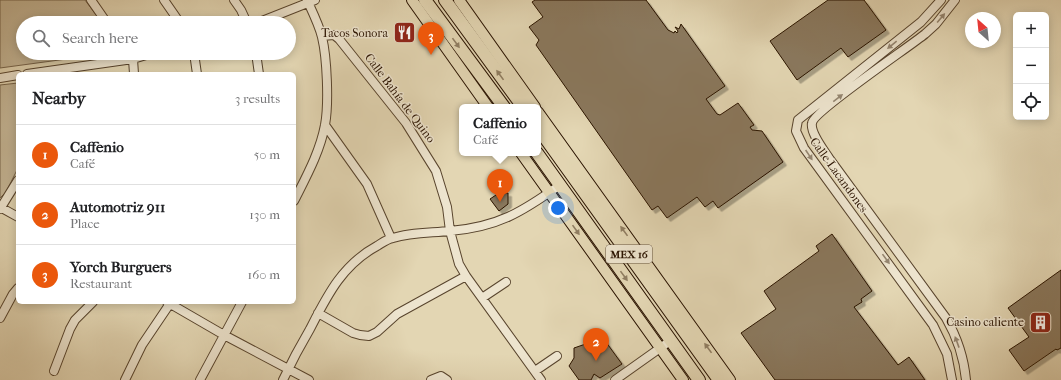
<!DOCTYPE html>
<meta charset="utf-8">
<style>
body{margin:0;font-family:"IM FELL French Canon",serif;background:#f2f2f2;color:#202124}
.controls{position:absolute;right:12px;top:12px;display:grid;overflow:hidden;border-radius:6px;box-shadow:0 2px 10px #0003}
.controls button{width:36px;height:36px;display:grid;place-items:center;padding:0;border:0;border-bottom:1px solid #e0e0e0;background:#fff;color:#202124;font:20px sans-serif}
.compass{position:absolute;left:965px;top:12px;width:36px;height:36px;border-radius:50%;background:#fff;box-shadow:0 2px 10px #0003;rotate:333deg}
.you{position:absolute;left:558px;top:208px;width:14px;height:14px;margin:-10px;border:3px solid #fff;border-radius:50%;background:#1a73e8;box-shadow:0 0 0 6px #1a73e833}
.badge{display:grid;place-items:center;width:26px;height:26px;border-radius:50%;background:#ea580c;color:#fff;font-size:13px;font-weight:700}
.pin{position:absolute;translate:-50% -33px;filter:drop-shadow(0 1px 2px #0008)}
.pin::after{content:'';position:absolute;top:21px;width:14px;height:12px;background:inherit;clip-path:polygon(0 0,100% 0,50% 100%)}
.popup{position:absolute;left:459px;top:104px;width:82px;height:52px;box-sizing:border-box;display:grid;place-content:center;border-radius:6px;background:#fff;filter:drop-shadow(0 1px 3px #0005);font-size:13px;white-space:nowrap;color:#757577}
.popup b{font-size:15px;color:#202124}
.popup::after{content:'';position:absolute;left:50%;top:100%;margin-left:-8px;border:8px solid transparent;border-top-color:#fff}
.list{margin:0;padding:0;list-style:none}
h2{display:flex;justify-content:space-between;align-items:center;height:52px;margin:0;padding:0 16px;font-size:17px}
h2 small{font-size:13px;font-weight:400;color:#757577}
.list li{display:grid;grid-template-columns:26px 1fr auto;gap:12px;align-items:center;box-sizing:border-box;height:60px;padding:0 16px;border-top:1px solid #e0e0e0}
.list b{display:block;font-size:15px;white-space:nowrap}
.list p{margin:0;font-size:13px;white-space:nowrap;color:#757577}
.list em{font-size:13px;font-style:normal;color:#757577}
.icon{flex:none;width:22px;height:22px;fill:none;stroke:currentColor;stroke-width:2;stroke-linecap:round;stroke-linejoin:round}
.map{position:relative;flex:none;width:1061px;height:380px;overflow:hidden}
.search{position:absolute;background:#fff;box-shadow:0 2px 10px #0003;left:16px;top:16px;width:280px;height:44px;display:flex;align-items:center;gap:10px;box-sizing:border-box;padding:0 14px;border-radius:22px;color:#757577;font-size:15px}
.panel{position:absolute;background:#fff;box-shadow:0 2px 10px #0003;left:16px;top:72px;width:280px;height:232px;border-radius:6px}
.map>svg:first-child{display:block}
</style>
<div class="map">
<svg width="1061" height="380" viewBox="0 0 1061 380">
<defs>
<filter id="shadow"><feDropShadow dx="3.5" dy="3.5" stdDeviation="0" flood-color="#0004"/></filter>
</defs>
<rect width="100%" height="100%" fill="#e3d6b3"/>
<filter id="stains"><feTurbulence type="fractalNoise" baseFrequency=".005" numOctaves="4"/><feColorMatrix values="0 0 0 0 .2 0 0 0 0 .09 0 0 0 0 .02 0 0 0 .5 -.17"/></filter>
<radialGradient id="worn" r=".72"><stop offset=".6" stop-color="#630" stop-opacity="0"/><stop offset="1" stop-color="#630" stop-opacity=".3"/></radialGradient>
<!-- green -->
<path fill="#c4b595" stroke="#77644a" d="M0,0H85L102,23H23V53H111L0,68Z
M18,83V168L6,192L0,198V85Z"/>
<!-- building -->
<path fill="#8a785d" stroke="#2a1300" filter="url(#shadow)" d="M535,0H646L668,30L674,33L675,31L677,33L678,31L675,27L679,29L681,24L725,86L706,99L717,114L720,115L738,103L754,125L750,127L752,130L762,131L783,162L718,208L713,201L705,207L697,197L667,218L658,206L652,210L536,45L539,40L529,27L543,17L532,2Z
M828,0H864L886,30L848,57L841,48L797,80L770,41Z
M499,193H508V204L499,211L490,199Z
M832,234L872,291L861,299L862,302L854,307L898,365L909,357L925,380H775L741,333L776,309L764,291L819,251L816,246Z
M1061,270V348L1057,350L1056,349L1024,371L1009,350L1029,337L1008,308Z
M603,338L622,364L600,378L594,374L591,380H579L569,366L574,358V348Z"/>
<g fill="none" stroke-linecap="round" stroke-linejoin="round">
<defs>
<path id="minor" d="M91,0L107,23
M164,0L180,23
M234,0L241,10L247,23
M941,0L921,22L798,120L796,131L804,148L933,325L947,354L952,380
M955,0L936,24L925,34C909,47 814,111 812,123C810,133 824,150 829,158L946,318C957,337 964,358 966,380
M257,23L315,0
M322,36L334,35L339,39L406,123L436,171L447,207L450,231L459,264L466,276L541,380
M129,53L133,59L134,74
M194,53L197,74
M256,53L259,74
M27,74L133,59L153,53
M0,78L18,75
M325,125L367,184L391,238
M294,201C306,177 320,152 325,125C329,103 327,58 322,37C319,25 312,11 307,0
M0,207L18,217
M0,209L18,180
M482,298L506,282
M167,302L224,335L309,380
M318,313L353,333L360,335L369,336L377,332L397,314L466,276
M0,318L13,294L18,288
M54,371L70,329L75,320L93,302
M535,371L557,356
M125,380L142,345L171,302
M200,380L242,302
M283,380C291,363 300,346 310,329C327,296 342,265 377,246C382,243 387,239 393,238C411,232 431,233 450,231C498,227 522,212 560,185
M431,380L441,376L447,380
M615,380L670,341"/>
<path id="major" d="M412,0L488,107
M459,0L535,107
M538,112L730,380
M521,153L683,380"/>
<path id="highway" d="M425,0L504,107
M445,0L523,107
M538,128L719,380
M537,153L699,380"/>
</defs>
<!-- minor casing -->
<use href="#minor" stroke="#58442d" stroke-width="10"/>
<!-- major casing -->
<use href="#major" stroke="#2a1300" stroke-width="12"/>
<!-- highway casing -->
<use href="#highway" stroke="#2a1300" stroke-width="14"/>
<!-- minor -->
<use href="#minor" stroke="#ede4ce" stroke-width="8"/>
<!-- major -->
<use href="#major" stroke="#e3d6b3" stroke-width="10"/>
<!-- highway -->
<use href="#highway" stroke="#e3d6b3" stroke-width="12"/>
</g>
<!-- one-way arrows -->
<defs><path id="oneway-solid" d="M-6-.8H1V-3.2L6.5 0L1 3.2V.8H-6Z"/></defs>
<g fill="#958671">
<use href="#oneway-solid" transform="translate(941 18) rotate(-50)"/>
<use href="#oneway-solid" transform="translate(892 45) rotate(141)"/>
<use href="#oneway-solid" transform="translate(838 98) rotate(-38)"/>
<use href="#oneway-solid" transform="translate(809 155) rotate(56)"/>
<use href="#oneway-solid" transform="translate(886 259) rotate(54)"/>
<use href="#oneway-solid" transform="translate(957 342) rotate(-110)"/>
</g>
<g fill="#907e62">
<use href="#oneway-solid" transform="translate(456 43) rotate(54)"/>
<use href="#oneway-solid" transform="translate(500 75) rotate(-126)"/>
<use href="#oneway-solid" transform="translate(576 230) rotate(55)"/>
<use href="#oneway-solid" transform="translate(624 231) rotate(-126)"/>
<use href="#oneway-solid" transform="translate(624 276) rotate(54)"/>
<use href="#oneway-solid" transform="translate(708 348) rotate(-126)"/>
</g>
<!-- icons -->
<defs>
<symbol id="restaurant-square" viewBox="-11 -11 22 22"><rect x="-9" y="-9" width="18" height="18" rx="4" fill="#8f2418" stroke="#ede4ce"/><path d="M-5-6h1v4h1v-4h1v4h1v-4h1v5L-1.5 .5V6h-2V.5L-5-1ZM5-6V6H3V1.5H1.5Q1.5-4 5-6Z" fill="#fff"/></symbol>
<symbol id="building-square" viewBox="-11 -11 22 22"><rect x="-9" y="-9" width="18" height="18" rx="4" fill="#8f2418" stroke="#ede4ce"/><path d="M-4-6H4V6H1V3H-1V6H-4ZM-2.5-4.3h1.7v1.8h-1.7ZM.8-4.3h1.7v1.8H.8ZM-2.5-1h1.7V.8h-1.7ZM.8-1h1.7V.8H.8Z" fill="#fff"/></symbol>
</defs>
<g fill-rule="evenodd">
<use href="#restaurant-square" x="392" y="20" width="25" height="25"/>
<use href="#building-square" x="1028" y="310" width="25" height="25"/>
</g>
<g text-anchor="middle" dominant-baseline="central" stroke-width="3" stroke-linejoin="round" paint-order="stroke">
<!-- shield labels -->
<rect fill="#ede4ce" stroke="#64523e" stroke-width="1" x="606" y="245" width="46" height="18" rx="3"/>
<g font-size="11" font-weight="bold" fill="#2a1300">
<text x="629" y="254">MEX 16</text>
</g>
<!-- poi labels -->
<g font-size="12" fill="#2a1300" stroke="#ede4ce" text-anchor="end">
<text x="388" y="33">Tacos Sonora</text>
<text x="1024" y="322">Casino caliente</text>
</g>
<!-- street labels -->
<g font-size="12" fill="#2a1300" stroke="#ede4ce">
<text transform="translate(400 98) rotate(53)">Calle Bahía de Quino</text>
<text transform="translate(839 175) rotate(54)">Calle Lacandones</text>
</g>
</g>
<rect width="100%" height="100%" filter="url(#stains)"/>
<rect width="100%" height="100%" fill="url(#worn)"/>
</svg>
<div class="controls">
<button>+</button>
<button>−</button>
<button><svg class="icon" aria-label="locate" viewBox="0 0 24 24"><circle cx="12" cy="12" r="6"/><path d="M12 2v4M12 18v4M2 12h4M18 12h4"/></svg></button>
</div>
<svg class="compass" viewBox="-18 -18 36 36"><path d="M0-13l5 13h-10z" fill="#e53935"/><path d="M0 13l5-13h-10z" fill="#757577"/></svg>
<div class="you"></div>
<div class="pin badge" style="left:500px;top:202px">1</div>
<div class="popup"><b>Caffenio</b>Café</div>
<div class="pin badge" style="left:596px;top:361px">2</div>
<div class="pin badge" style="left:431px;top:55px">3</div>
<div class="search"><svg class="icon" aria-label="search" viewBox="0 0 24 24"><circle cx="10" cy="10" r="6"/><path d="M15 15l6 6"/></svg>Search here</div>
<section class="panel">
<h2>Nearby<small>3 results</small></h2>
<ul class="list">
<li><span class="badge">1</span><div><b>Caffenio</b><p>Café</p></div><em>50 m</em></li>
<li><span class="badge">2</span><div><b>Automotriz 911</b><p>Place</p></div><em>130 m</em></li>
<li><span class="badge">3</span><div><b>Yorch Burguers</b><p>Restaurant</p></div><em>160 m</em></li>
</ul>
</section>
</div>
